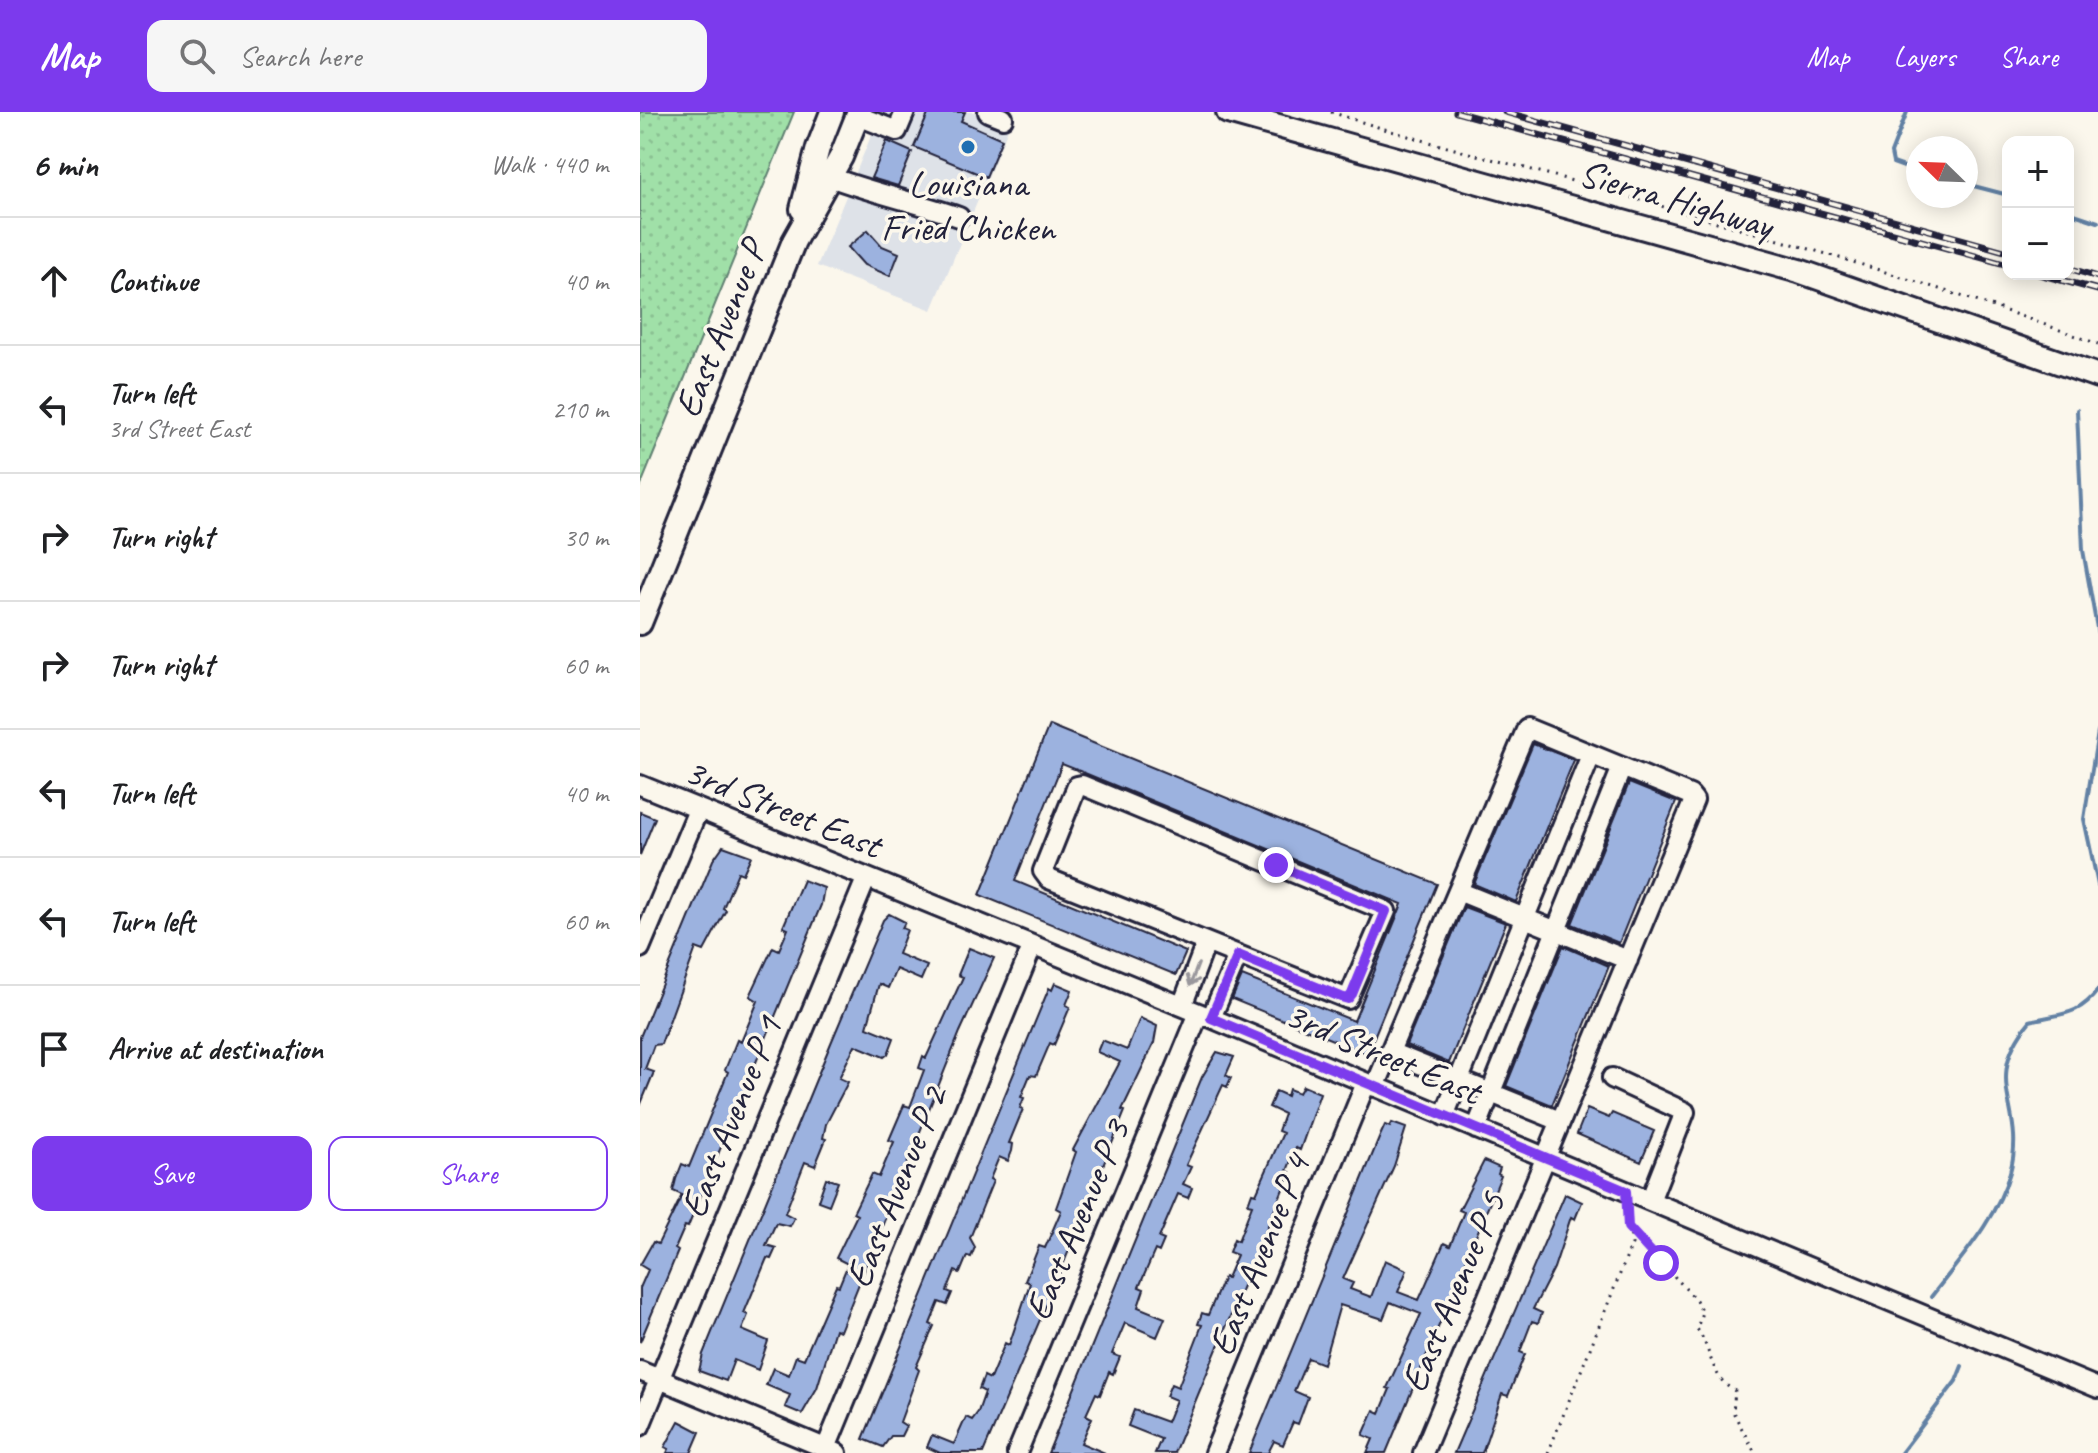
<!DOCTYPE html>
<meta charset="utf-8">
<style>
body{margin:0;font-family:Caveat,sans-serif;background:#f6f6f6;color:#202124}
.controls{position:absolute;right:24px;top:24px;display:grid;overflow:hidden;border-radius:16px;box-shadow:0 4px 20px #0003}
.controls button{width:72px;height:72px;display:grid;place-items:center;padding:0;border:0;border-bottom:2px solid #e0e0e0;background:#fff;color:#202124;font:40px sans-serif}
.compass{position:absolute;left:1266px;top:24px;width:72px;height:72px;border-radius:50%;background:#fff;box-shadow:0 4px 20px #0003;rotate:293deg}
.stop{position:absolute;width:24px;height:24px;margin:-18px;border:6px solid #7c3aed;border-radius:50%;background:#fff}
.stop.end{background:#7c3aed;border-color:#fff;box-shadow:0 2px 8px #0008}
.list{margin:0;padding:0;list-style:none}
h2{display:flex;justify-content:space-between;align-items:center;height:104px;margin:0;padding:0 32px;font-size:34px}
h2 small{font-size:26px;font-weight:400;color:#757577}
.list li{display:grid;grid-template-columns:52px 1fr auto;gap:24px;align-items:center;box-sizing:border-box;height:128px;padding:0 32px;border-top:2px solid #e0e0e0}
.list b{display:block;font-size:30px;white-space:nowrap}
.list p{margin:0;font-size:26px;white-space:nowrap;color:#757577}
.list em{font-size:26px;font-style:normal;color:#757577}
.actions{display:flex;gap:16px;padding:24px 32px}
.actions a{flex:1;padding:18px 0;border:2px solid #7c3aed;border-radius:16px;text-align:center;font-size:28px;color:#7c3aed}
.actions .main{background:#7c3aed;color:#fff}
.icon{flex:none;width:44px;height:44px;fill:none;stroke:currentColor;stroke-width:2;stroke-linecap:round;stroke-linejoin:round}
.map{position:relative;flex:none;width:1458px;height:1341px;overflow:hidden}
header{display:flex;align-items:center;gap:48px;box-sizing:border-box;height:112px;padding:0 40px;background:#7c3aed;color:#fff}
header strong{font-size:38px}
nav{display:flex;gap:44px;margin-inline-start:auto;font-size:28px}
.search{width:560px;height:72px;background:#f6f6f6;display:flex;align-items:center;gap:20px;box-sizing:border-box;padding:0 28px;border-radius:16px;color:#757577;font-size:30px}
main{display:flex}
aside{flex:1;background:#fff}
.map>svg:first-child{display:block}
</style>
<header>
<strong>Map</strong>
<div class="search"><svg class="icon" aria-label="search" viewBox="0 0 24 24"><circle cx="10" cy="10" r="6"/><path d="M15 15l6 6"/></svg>Search here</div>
<nav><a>Map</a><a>Layers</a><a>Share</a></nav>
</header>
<main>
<aside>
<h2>6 min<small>Walk · 440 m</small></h2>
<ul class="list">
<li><svg class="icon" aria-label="ahead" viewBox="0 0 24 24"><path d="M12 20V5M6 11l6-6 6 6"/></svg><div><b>Continue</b></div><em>40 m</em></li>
<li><svg class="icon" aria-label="left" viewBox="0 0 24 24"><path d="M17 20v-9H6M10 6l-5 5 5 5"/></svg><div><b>Turn left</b><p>3rd Street East</p></div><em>210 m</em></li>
<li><svg class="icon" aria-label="right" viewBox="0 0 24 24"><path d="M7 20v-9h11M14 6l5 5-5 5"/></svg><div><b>Turn right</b></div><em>30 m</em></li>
<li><svg class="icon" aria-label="right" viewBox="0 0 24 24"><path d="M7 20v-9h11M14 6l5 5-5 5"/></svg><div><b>Turn right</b></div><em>60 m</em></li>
<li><svg class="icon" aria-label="left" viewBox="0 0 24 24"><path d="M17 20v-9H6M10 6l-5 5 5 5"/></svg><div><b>Turn left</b></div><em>40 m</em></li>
<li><svg class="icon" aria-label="left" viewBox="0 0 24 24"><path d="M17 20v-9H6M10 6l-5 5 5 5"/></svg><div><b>Turn left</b></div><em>60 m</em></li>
<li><svg class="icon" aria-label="arrive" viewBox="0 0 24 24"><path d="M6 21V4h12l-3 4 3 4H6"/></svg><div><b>Arrive at destination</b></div></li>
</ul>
<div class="actions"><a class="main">Save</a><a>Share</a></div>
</aside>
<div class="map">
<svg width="1458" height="1341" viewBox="0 0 1458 1341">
<defs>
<pattern id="grass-dots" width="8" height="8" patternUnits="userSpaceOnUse" patternTransform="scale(2)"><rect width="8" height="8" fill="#a0e0a8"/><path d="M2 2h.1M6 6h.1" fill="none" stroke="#8ac092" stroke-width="1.8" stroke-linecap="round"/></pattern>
</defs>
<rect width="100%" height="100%" fill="#fbf7ec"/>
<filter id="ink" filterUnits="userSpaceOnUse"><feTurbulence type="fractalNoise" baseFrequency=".0125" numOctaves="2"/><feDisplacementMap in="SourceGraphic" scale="16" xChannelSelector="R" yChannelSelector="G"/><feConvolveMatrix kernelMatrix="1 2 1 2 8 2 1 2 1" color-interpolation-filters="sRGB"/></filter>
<g filter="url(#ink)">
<!-- built -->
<path fill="#dee2e8" d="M241,0H375L292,198L177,154Z"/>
<!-- grass -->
<path fill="url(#grass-dots)" stroke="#618172" stroke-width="2" d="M0,0H154L0,375Z"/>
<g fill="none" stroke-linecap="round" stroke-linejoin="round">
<!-- stream -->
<path stroke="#6281a4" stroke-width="4" d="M1267,0L1251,41L1253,51L1278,60
M1326,72L1368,83
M1428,100L1458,110
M1437,298L1443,438L1458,522
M1458,620L1444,707L1458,773
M1291,1185C1320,1147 1357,1107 1370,1060C1388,995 1339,971 1390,909C1420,901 1438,905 1458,878
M1261,1341L1316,1269L1322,1254"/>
</g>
<!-- building -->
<path fill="#9cb2df" stroke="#22223b" stroke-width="2" d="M289,0H325L321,9L362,27L346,65L274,35Z
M247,29L272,40L258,74L231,66Z
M228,118L242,134L259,141L250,164L224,153L208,135Z
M409,613L797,772L727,942L592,887L602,864L714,909L762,792L447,662L422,652L375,769L546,840L536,863L340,783Z
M893,632L934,648L876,790L834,772Z
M989,671L1036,690L979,831L932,812Z
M0,700L15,706L0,743Z
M83,734L111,744L103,762L98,760L83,796L86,798L64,839L56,836L21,932L14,933L5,957L14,960L0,994V925L73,748Z
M163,768L184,776L181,793L48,1115L45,1114L35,1137L38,1139L0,1230V1176L8,1158L0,1153L13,1130L18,1132L42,1083L33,1079L36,1067L42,1052L49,1055L88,960L85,958L97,928L101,930L118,889L110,884L133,835L139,838L148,817L143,815Z
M824,795L866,811L809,951L766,933Z
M249,802L265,810L262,816L267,818L258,842L287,854L281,868L256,857L248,876L239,872L227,915L254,926L248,942L244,945L215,933L199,966L208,970L186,1012L183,1026L186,1027L175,1054L165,1050L145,1101L154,1106L150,1114L136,1111L126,1133L136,1136L131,1147L127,1146L104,1201L108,1203L102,1218L128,1229L118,1258L94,1248L86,1269L59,1259L63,1242L191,931L243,808Z
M923,834L969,854L912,993L866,974Z
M329,836L354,846L320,920L200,1219L195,1217L177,1276L162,1302L145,1295L150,1283L126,1273L133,1256L149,1263L156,1244L164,1247L196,1173L199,1174L208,1152L196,1146L217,1103L213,1101L232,1062L239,1065L254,1030L249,1028L264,993L270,995L278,974L284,958L279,956L283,944L286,946L323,865L318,863Z
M415,871L432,878L426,893L430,895L414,933L410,931L396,964L390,963L381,985L384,986L380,996L383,997L369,1031L373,1032L372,1039L368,1049L359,1045L350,1067L353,1069L330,1126L335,1135L331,1145L327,1144L320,1161L315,1159L307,1179L312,1181L307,1193L299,1190L290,1212L294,1214L276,1255L279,1258L260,1310L266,1314L261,1324H251L243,1335L223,1327L409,876L412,878Z
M500,906L517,914L514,931L482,998L485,999L417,1168L343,1341H300L287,1335L292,1323L314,1332L326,1305L332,1308L338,1300L345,1280L339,1277L344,1264L350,1267L365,1231L369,1233L390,1171L385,1169L399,1134L405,1136L421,1099L416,1096L436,1040L433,1038L480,950L457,940L462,928L487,938Z
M577,940L594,945L586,963L591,966L587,975L583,973L546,1053L551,1055L543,1072L552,1076L548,1086L538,1082L519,1126L524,1128L519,1140L515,1138L499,1175L504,1177L498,1195L525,1206L517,1225L485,1211L472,1242L480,1245L473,1262L469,1260L460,1283L456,1281L446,1303L452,1306L441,1331L465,1341H408L562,965Z
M663,974L680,981L660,1038L656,1036L647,1059L650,1060L534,1341H515L521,1327L488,1314L494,1298L527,1310L536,1288L526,1284L531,1272L538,1275L562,1213L558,1212L562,1201L568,1203L584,1165L587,1166L597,1143L589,1140L594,1127L598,1129L612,1093L608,1092L612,1081L616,1082L643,1021L638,1019L644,1002L629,995L636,979L647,984L649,977L659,981Z
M947,997L969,1006L972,1001L1014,1019L1001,1050L937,1022Z
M752,1011L766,1016L754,1054L703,1167L713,1171L710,1177L731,1185L745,1148L767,1158L758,1180L779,1188L804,1131L810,1134L824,1100L819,1098L844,1049L860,1056L858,1062L861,1064L746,1341H727L733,1327L723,1323L734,1298L740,1301L750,1277L747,1276L781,1202L750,1190L743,1207L700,1193L683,1252L668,1246L654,1279L668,1285L658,1312L653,1310L643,1333L634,1329L628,1341H609L740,1024L745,1013L750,1015Z
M186,1066L198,1070L189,1093L178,1089Z
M925,1082L942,1090L935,1107L931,1105L914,1156L893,1197L902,1201L898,1211L892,1209L880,1240L885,1242L868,1284L862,1282L842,1341H814Z
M39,1309L60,1320L51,1341H27L29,1337L25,1335Z"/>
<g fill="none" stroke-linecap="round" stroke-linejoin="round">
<defs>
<path id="minor" d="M348,0L363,6
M218,4L257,19L265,0
M190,65C233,81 276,90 319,105
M0,673L571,906L1458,1276
M442,673L746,799L708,887L409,767L403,759L437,674Z
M818,779L988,848
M0,836L58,698
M542,894L566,831
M571,906L598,843
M750,940L920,1009
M972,966L1045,1000L1010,1089
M735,975L887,616L1050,683L1054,688L783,1341
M804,1004L951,643
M836,1017L982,655
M0,1259L197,1341
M0,1314L226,767
M184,1341L392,835
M377,1341L559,901
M574,1341L726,971"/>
<path id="major" d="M588,0L1159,159L1458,264
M162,97L178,36L192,0
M0,511L154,129L201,45L219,0"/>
</defs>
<!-- minor casing -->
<use href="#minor" stroke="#22223b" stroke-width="24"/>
<!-- major casing -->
<use href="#major" stroke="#22223b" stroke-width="28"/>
<!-- path -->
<path stroke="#22223b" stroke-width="3" stroke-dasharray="2 6" stroke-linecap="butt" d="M691,0C771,27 854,47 936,70C1112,120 1287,168 1458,232
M991,1117L1056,1188L1062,1200L1057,1217C1072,1237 1070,1266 1095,1279L1093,1300L1115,1341
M908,1341L992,1132L986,1095"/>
<!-- minor -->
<use href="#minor" stroke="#fbf7ec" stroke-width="18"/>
<!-- major -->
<use href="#major" stroke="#fbf7ec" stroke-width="22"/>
<defs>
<path id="rail" d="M816,0L1368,153
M865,0L1368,140
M1428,156L1458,165
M1399,162L1458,178"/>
</defs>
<!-- rail casing -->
<use href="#rail" stroke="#22223b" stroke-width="7"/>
<!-- rail -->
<use href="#rail" stroke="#fbf7ec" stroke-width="4" stroke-dasharray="12" stroke-linecap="butt"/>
</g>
<!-- one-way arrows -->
<defs><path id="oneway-shaft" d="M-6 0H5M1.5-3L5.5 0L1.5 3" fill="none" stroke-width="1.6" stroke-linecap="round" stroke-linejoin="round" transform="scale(2)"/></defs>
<use stroke="#99979c" href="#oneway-shaft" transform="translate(554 863) rotate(111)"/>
</g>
<g fill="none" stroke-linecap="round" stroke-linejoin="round" filter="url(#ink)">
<!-- route -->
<path stroke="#7c3aed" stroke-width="10" d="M636,753L746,799L712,882L708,887L701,885L598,843L571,906L986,1079L988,1115L1021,1151"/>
</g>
<!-- markers -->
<circle fill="#1f6fb2" stroke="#fbf7ec" stroke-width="3" cx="328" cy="35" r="8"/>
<g text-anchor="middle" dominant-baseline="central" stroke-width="7" stroke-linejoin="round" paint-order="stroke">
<!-- poi labels -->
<g font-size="38" fill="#22223b" stroke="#fbf7ec">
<text x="328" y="71">Louisiana<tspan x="328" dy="44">Fried Chicken</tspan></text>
</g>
<!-- street labels -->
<g font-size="38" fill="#22223b" stroke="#fbf7ec">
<text transform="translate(1036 87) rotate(16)">Sierra Highway</text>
<text transform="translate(80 217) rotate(-68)">East Avenue P</text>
<text transform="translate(143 696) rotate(22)">3rd Street East</text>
<text transform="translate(743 941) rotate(23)">3rd Street East</text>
<text transform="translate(91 1005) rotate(-68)">East Avenue P 1</text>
<text transform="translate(256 1075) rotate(-68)">East Avenue P 2</text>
<text transform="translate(437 1108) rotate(-67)">East Avenue P 3</text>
<text transform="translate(619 1143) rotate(-68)">East Avenue P 4</text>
<text transform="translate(813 1180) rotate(-67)">East Avenue P 5</text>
</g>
</g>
</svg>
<div class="controls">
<button>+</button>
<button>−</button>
</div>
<svg class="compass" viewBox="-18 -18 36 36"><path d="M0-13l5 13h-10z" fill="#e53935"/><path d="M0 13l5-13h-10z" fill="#757577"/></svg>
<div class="stop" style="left:1021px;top:1151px"></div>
<div class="stop end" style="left:636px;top:753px"></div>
</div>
</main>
